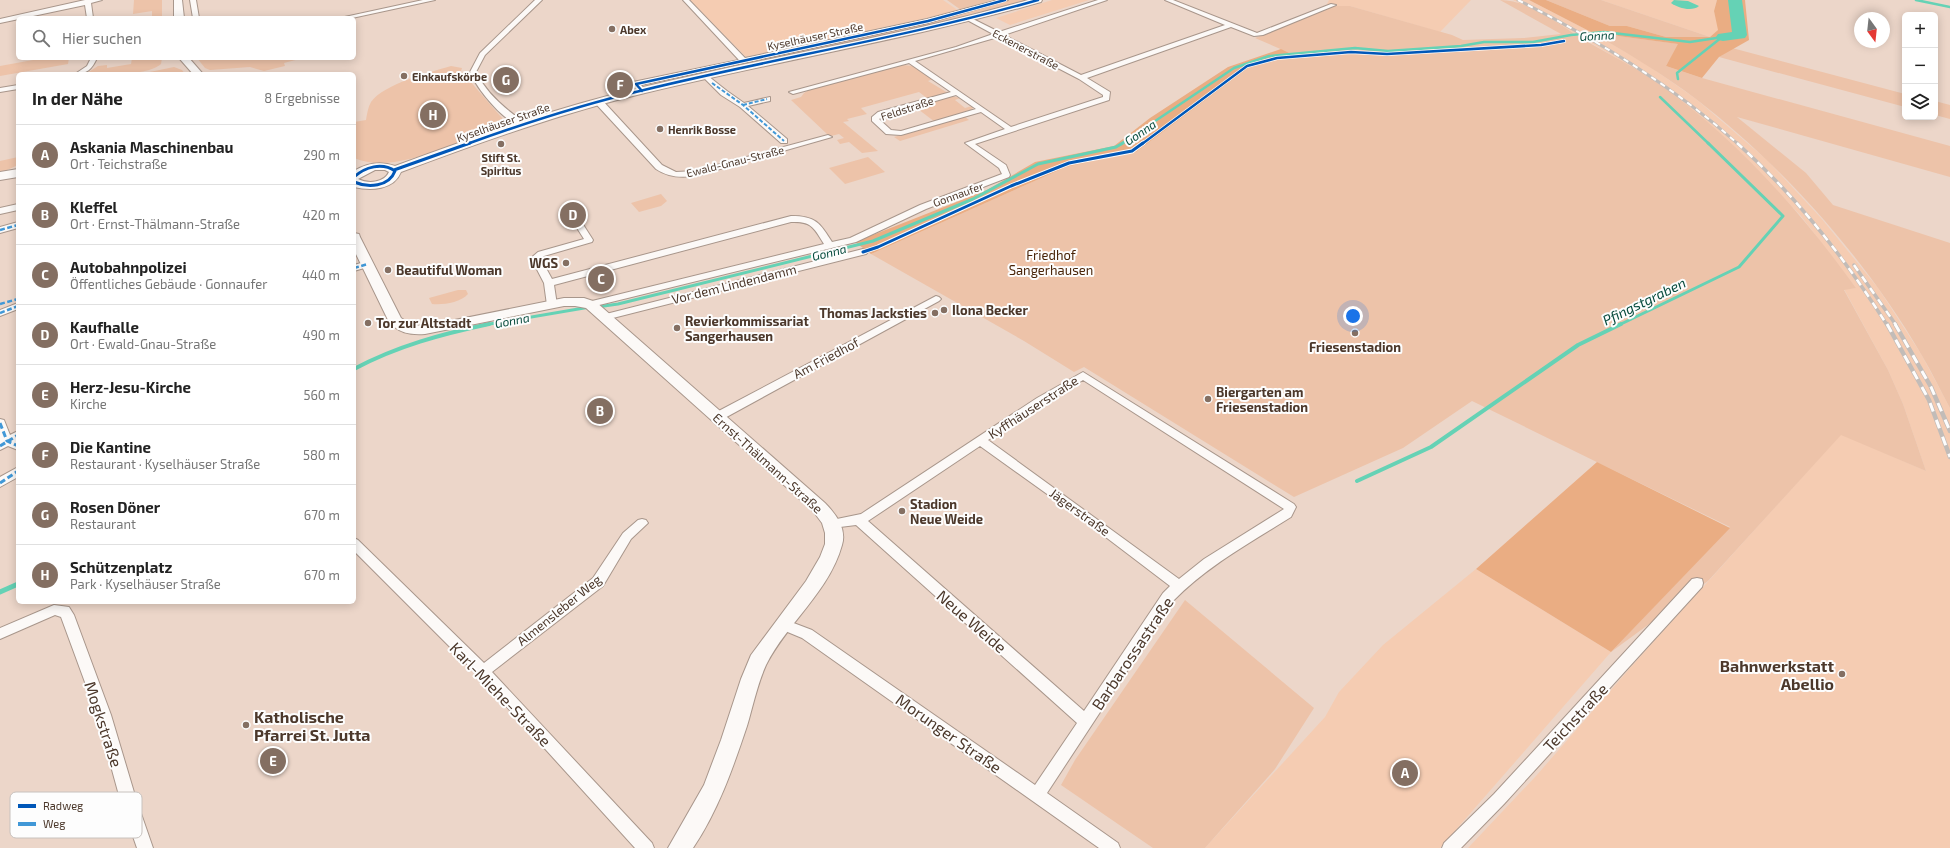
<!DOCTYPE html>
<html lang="de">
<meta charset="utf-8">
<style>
body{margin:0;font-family:"Exo 2",sans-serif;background:#f2f2f2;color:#222}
.controls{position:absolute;right:12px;top:12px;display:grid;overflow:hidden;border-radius:6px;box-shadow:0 2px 10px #0003}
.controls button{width:36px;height:36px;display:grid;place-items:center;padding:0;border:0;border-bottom:1px solid #e0e0e0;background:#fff;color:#222;font:20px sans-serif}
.compass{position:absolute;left:1854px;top:12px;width:36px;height:36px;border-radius:50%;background:#fff;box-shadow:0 2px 10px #0003;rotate:165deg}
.you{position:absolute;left:1353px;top:316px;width:14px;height:14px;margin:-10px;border:3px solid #fff;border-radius:50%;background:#1a73e8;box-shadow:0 0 0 6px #1a73e833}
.badge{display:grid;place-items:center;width:26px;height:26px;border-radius:50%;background:#846f62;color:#fff;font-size:13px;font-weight:700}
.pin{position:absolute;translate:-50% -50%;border:2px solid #fff;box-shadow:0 1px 4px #0006}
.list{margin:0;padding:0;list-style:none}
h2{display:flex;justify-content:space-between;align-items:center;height:52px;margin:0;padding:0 16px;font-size:17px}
h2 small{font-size:13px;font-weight:400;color:#767676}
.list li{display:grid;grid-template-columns:26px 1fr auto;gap:12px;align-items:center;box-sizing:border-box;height:60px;padding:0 16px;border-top:1px solid #e0e0e0}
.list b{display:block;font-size:15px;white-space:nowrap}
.list p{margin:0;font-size:13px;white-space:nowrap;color:#767676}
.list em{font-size:13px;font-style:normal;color:#767676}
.icon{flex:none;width:22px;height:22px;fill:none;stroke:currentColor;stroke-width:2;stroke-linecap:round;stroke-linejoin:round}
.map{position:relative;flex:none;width:1950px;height:848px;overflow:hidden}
.search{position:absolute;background:#fff;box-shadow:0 2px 10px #0003;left:16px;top:16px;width:340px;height:44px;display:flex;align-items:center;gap:10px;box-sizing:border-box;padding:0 14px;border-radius:6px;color:#767676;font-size:15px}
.panel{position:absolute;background:#fff;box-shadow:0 2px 10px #0003;left:16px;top:72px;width:340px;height:532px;border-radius:6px}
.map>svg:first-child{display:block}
</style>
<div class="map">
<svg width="1950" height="848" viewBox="0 0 1950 848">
<rect width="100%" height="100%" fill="#ecd6c9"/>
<!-- built -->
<path fill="#f5ccb2" d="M690,0H943L959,11L746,57Z
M1052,0H1089L1010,25L996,18Z
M1329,0H1471L1440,32L1350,6H1335L1327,4Z
M1513,0H1529L1591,32L1646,64L1696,99L1767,160L1821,218L1878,288L1921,354L1950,408V848H1468L1536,776L1631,667L1841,434L1926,471L1903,404L1888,370L1844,289L1856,288L1801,216L1748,160L1678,99L1652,79L1549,18Z
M1601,0H1717L1714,11L1719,30L1710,37Z
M1476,569L1611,652L1440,848H1205L1325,717L1339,692L1383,645Z"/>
<!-- green -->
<path fill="#edc3a9" d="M134,0H162V18H152V11L133,14Z
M947,0H992L961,10Z
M1010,0H1031L987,14L982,11L907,30L661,81L917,26Z
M1500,0C1529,0 1557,23 1581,38C1605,52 1629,64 1652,79C1733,135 1799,209 1856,288L1844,290L1888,370L1903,404L1926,471L1841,435L1708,581L1611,652L1730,527L1472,401L1403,448L1294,497L1084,367L1074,372L1024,341L871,254L1066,167L1136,152L1248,68L1280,59L1299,57L1255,38L1335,6H1350L1452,35L1463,40L1523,38L1561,34Z
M1546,0H1601L1710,37H1666L1627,26H1610Z
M1610,31L1618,36L1679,44L1666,66L1702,78L1950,146V177L1737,117L1806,173L1833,205L1950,243V408C1940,390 1932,372 1921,354C1866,259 1783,166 1696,99C1663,74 1627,53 1591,32Z
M1732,48L1905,94V107L1719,57Z
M44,58H69L68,64L0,76V66Z
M132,58H162L161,64C147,76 105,75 87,73L98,66L107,65V68L131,64Z
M197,58H218L219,60L223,58H303L284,63L285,66L264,71L250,67L210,70L205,68Z
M902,65L914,66L933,79L928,81L948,93L928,99L919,92L861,108L867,114L847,119L849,121L843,122L878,151L862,153L849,142L840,144L837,140L844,138L839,134L831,136L827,134L791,100L801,97L804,93L809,90Z
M451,66L462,68L461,71L462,78L469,80L502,118L503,122L490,130C451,144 394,175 354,158V122L366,120C367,114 368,107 371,102C383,84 431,72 451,66Z
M174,67L182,70L185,74H140Z
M951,96L960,98L955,100L965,108L972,106L973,108L970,111L935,122L914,106Z
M1935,101L1950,105V119L1935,115Z
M964,116L969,120L900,141L894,137Z
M18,157V165L5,171L0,172V161Z
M868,157L885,172L845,184L829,168Z
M661,194L667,201L661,206L639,212L631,203Z
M458,290H466L468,294C460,303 443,305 432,304L429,298Z
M1185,600L1314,708L1275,769L1205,848H1153L1061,785L1075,760Z"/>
<!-- forest -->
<path fill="#eaad83" d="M1529,0H1546L1610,26H1627L1666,37H1710L1718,30L1714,11L1717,0H1745L1749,40L1719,57L1702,78L1666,66L1678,44L1618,36L1610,31L1591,32Z
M1281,49L1300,58L1280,59L1248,68L1136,152L1066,167L871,254L855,242L987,190L1035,162L1114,146L1150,118L1228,67Z
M1597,462L1730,528L1611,652L1476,569Z"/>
<!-- water -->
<path fill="#65d2b5" d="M1674,0L1688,1L1699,6C1692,12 1678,8 1671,3Z"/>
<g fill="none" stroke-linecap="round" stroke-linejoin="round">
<!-- stream-far3 -->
<path stroke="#65d2b5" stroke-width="2.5" d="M1916,0L1950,7
M1678,79L1677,73L1722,37
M1660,97L1709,144
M1121,144L1234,68L1269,56L1355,48L1388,51L1461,46L1484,42H1533L1571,35L1604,32L1690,42L1723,37"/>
<!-- stream-far2 -->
<path stroke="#65d2b5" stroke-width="3" d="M597,307L618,304L873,241L973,199L1038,164L1116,147L1123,143
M484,325L590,307
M1619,325L1739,267L1783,216L1708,143"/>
<!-- stream-far1 -->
<path stroke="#65d2b5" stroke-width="4" d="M354,369C397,346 442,334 489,324
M1357,481L1431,447L1578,345L1621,324"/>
<!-- stream -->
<path stroke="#65d2b5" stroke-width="5" d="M0,592L18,584"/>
<!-- river -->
<path fill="#65d2b5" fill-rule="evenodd" d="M1728,0H1742L1747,35L1745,38L1723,41L1718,40L1716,37L1718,34L1732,32Z"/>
<defs>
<path id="street" d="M85,0H102L91,3L93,18H87L85,5L0,23V19Z
M190,0H196L199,18H193Z
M423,0H435L352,18H340Z
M535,0H542L485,55L476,72C486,93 505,109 524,122L525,124L521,126C503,121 477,89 470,72L480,53Z
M683,0H689L745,58L927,19L998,0H1008L928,23L641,85L646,91L639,93L632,84L633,82L739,60Z
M1098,0H1107L1004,35L1081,75L1225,25L1165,0H1173L1257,33L1331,4L1336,5L1263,35L1254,36L1231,27L1087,78L1110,92L1109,100L975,144L1006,165L1010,175L1009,177L926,209L856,242L591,307L586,304L588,302L824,244C814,228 812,221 791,222L554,285L557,305L552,308L547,305L544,283L531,258L538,252L584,239L570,217L571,215H577L593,240L592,242L544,256L541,259L552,279L791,216C816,216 820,223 832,242L850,238L920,205L1002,174L999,168L965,143L1005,129L981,112L901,135L886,134L872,121V117L878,112L951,92L909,63L793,94L789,92L956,47L993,34L969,21V19H973L999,32ZM998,37L1079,79L1103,95V97L1011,127L915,61ZM956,95L976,109L901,131L891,130L879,119L884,116Z
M91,58H97C92,69 87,74 75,74L87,66Z
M704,76H708L727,91L744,103L770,97V101L748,106L787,139V143H781L740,107L721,95L704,78Z
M18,85V89L0,92V88Z
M596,100H602L662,165L676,172L695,171L828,135L832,137L699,175C684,178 669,178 656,169L596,104Z
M18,204V210L0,214V208Z
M18,222V228L0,233V227Z
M863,249L868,252L866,254L605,320L600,317L602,315Z
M368,261L371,262V266L354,271V265Z
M936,296L939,297L941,299L939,301L721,420L717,421L712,417L713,414Z
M18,303V309L0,316V310Z
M1083,372L1294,504L1296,507L1291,517C1250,543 1207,566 1173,601L1047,793L1118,843L1120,848H1099L802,638L778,628L776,624L778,620L783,619L812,630L1035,785L1077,723L856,525L832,528L828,527L826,524L828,521L832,520L861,514L1037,398ZM1083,380L1284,509L1204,559L1179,579L988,440ZM980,446L1082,519L1170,586L1163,593L1084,711L868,521Z
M0,419L4,420L10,435L18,431V450L8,446L0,450Z
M18,467V477L0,487V477Z
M642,519L646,520L648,523L631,539L603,586L492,672L652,843L654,848H635L478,675L354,551V538L358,540L484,663L593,578L623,533L638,520Z
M1697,578L1702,579L1703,583L1702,587L1504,804L1461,848H1442L1444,843L1494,794L1692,579Z
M54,605L69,607L74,615L111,715L136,799L153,848H137L120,799L97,715L61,617L55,615L0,639V628Z"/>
<path id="secondary" d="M174,0H182L184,18H174Z
M1028,0H1042L1041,2C910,39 777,61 645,93C562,113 481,142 401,172C394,190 371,191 354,187V171C367,163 381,161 395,166C476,136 558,107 643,87C771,56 901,36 1028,0ZM375,170H385L389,172C384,183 368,184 358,179Z
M179,58H189L203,74H193Z
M18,169V177L0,180V172Z
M354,233L359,234L360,237L401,318L412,325L425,326L564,298H584L596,302L825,503C836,514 847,529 842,545C829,592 787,623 766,665C757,685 753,706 747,726C733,768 718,811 693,848H668L704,785L721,740L741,679L751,655L806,581L820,557L825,544V533L822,523L813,511L586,308L575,306H564L425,334C410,335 397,333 388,320L354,250Z"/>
</defs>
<!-- street casing -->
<use href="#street" stroke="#a8968b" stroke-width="2"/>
<!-- secondary casing -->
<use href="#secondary" stroke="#a8968b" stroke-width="2"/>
<!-- street -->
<use href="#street" fill="#fcf9f7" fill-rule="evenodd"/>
<!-- secondary -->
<use href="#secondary" fill="#fcf9f7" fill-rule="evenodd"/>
<defs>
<path id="rail-far2" d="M1518,0C1597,40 1672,85 1738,144"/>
<path id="rail-far1" d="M1737,143C1796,196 1845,258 1887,325
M1854,265L1896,325"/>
<path id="rail" d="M1887,324L1929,400L1950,457
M1895,324L1931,387L1950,431"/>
</defs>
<!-- rail-far2 casing -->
<use href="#rail-far2" stroke="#c2bcb8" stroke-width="3"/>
<!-- rail-far1 casing -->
<use href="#rail-far1" stroke="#c2bcb8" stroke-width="3.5"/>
<!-- rail casing -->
<use href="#rail" stroke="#c2bcb8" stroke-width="4.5"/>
<!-- rail-far2 -->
<use href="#rail-far2" stroke="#fdfdfd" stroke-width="2" stroke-dasharray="5.5" stroke-linecap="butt"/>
<!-- rail-far1 -->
<use href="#rail-far1" stroke="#fdfdfd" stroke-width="2.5" stroke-dasharray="7" stroke-linecap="butt"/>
<!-- rail -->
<use href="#rail" stroke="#fdfdfd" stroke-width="3" stroke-dasharray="9" stroke-linecap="butt"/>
<!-- quiet-far2 -->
<path stroke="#4198d7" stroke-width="2" stroke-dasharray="4 2" stroke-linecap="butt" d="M712,83L743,105L784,141
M743,105L767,99"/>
<!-- quiet-far1 -->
<path stroke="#4198d7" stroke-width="2.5" stroke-dasharray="5 2.5" stroke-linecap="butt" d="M0,230L18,225
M354,268L368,264
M0,304L18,299
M0,313L18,306"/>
<!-- quiet -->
<path stroke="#4198d7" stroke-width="3" stroke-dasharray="6 3" stroke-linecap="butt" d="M0,423L7,441L18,446
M0,446L18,435
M0,483L18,471"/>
<defs>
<path id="cycleway-far1" d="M642,91L636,84L928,21L1005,0
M467,144C525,123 584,104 644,90C775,58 908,37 1038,0
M1142,144L1247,66L1277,58L1351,52L1387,54L1541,45L1564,41"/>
<path id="cycleway" d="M394,170L470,143
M354,177C365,167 382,162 395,171C389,187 368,188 354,182
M863,252L878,247L1011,186L1069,163L1132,151L1143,143"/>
</defs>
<!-- cycleway-far1 casing -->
<use href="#cycleway-far1" stroke="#fdfdfd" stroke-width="4"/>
<!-- cycleway casing -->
<use href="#cycleway" stroke="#fdfdfd" stroke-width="5"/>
<!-- cycleway-far1 -->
<use href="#cycleway-far1" stroke="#0057b8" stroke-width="2.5"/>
<!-- cycleway -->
<use href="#cycleway" stroke="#0057b8" stroke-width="3"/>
</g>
<!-- markers -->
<g fill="#846f62" stroke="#fdfdfd" stroke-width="1.5">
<circle cx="612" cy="29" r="4"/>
<circle cx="404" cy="76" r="4"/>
<circle cx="660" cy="129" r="4"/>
<circle cx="501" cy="144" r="4"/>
<circle cx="566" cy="263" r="4"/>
<circle cx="388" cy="270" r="4"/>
<circle cx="944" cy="310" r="4"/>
<circle cx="935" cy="313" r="4"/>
<circle cx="368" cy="323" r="4"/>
<circle cx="677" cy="328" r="4"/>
<circle cx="1355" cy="333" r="4"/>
<circle cx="1208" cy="399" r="4"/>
<circle cx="902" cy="511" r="4"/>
<circle cx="1842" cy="674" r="4"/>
<circle cx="246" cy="725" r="4"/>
</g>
<g text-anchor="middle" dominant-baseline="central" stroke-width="4" stroke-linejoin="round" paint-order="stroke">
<!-- far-poi labels -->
<g font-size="11" font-weight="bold" fill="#4c382b" stroke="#fdfdfd" text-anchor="start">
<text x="620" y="29">Abex</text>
<text x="412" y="76">Einkaufskörbe</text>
<text x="668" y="129">Henrik Bosse</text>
<text x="501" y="157" text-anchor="middle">Stift St.<tspan x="501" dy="13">Spiritus</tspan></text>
</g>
<!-- far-street labels -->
<g font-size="11" fill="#4c382b" stroke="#fdfdfd">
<text transform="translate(815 36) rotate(-12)">Kyselhäuser Straße</text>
<text transform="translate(1026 49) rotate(28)">Eckenerstraße</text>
<text transform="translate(907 108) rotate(-18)">Feldstraße</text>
<text transform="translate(503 122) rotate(-19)">Kyselhäuser Straße</text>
<text transform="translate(735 161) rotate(-14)">Ewald-Gnau-Straße</text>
<text transform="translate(958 194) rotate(-20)">Gonnaufer</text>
</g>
<!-- far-water labels -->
<g font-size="12" font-style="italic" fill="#074b3d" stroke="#fdfdfd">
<text transform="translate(1597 35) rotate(-3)">Gonna</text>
<text transform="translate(1140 132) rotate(-34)">Gonna</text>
<text transform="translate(829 252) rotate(-14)">Gonna</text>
<text transform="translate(512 320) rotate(-11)">Gonna</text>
</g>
<!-- park labels -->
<g font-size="13" fill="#492408" stroke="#fdfdfd">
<text x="1051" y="255">Friedhof<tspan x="1051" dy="15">Sangerhausen</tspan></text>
</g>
<!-- poi labels -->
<g font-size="13" font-weight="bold" fill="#4c382b" stroke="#fdfdfd" text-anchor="start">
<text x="558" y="263" text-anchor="end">WGS</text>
<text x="396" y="270">Beautiful Woman</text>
<text x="952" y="310">Ilona Becker</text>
<text x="927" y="313" text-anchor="end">Thomas Jacksties</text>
<text x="685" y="321">Revierkommissariat<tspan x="685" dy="15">Sangerhausen</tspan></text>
<text x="376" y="323">Tor zur Altstadt</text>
<text x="1355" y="347" text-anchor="middle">Friesenstadion</text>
<text x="1216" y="392">Biergarten am<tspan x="1216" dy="15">Friesenstadion</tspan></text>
<text x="910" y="504">Stadion<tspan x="910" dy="15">Neue Weide</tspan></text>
</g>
<!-- street labels -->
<g font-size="13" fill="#4c382b" stroke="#fdfdfd">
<text transform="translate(734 284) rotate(-14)">Vor dem Lindendamm</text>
<text transform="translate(826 358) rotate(-28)">Am Friedhof</text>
<text transform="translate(1033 407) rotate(-33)">Kyffhäuserstraße</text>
<text transform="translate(768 463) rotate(42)">Ernst-Thälmann-Straße</text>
<text transform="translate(1080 512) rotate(36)">Jägerstraße</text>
<text transform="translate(559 610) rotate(-39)">Almensleber Weg</text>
</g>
<!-- water labels -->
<g font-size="14" font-style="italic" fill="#074b3d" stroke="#fdfdfd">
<text transform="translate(1644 301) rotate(-26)">Pfingstgraben</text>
</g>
<!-- near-street labels -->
<g font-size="16" fill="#4c382b" stroke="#fdfdfd">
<text transform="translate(972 621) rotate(41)">Neue Weide</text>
<text transform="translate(1132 653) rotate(-56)">Barbarossastraße</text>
<text transform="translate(501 694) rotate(46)">Karl-Miehe-Straße</text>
<text transform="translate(1575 717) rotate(-47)">Teichstraße</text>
<text transform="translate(104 724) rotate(72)">Mogkstraße</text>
<text transform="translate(949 733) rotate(35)">Morunger Straße</text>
</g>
<!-- near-poi labels -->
<g font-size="16" font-weight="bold" fill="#4c382b" stroke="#fdfdfd" text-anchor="end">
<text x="1834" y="665">Bahnwerkstatt<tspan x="1834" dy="18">Abellio</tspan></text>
<text x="254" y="716" text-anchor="start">Katholische<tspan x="254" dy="18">Pfarrei St. Jutta</tspan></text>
</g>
</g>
<!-- legend -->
<rect x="10" y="792" width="132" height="46" rx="6" fill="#fdfdfd" stroke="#c8c2be" stroke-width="1"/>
<rect x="18" y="804" width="18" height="4" fill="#0057b8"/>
<rect x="18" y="822" width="18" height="4" fill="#4198d7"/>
<g font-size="11" fill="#4c382b">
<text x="43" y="810">Radweg</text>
<text x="43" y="828">Weg</text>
</g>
</svg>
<div class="controls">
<button>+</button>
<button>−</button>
<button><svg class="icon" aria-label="layers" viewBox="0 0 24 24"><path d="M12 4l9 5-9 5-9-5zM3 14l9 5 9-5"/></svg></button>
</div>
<svg class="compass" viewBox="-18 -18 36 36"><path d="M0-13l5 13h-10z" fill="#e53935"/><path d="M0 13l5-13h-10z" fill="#767676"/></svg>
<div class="you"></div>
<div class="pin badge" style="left:1405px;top:773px">A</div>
<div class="pin badge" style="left:600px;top:411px">B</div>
<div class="pin badge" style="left:601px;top:279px">C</div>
<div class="pin badge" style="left:573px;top:215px">D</div>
<div class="pin badge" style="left:273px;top:761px">E</div>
<div class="pin badge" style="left:620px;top:85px">F</div>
<div class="pin badge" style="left:506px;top:80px">G</div>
<div class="pin badge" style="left:433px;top:115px">H</div>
<div class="search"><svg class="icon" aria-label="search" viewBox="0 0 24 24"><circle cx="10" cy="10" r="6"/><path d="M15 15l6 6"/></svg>Hier suchen</div>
<section class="panel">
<h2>In der Nähe<small>8 Ergebnisse</small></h2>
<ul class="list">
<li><span class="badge">A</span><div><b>Askania Maschinenbau</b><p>Ort · Teichstraße</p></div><em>290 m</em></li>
<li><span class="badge">B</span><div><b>Kleffel</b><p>Ort · Ernst-Thälmann-Straße</p></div><em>420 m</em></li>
<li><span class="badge">C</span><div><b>Autobahnpolizei</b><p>Öffentliches Gebäude · Gonnaufer</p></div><em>440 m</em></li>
<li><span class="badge">D</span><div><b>Kaufhalle</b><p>Ort · Ewald-Gnau-Straße</p></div><em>490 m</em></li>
<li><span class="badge">E</span><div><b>Herz-Jesu-Kirche</b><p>Kirche</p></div><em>560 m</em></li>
<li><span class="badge">F</span><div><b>Die Kantine</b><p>Restaurant · Kyselhäuser Straße</p></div><em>580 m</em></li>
<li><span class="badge">G</span><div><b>Rosen Döner</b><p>Restaurant</p></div><em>670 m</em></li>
<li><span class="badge">H</span><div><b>Schützenplatz</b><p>Park · Kyselhäuser Straße</p></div><em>670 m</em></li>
</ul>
</section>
</div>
